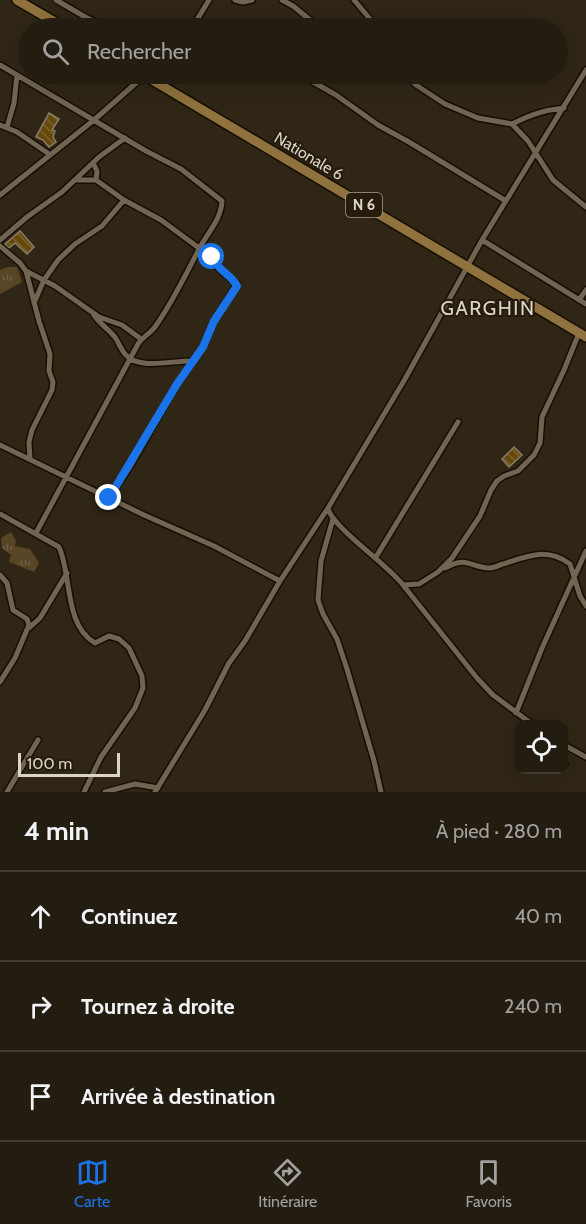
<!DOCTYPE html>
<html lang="fr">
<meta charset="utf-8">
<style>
body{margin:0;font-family:Cabin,sans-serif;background:#2b2519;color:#f1f3f6}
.controls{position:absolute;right:18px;bottom:18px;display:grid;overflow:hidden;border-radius:12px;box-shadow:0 6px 24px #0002}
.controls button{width:54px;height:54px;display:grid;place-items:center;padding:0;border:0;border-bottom:2px solid #403a30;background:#231c10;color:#f1f3f6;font:30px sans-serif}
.scale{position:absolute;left:18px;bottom:15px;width:102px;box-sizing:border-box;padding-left:6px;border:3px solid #dad3ca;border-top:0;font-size:16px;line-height:21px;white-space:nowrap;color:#dad3ca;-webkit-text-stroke:4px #251c0c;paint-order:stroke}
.stop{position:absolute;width:18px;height:18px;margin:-14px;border:4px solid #1a73e8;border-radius:50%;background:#fff}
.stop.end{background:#1a73e8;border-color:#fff;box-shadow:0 2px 6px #0008}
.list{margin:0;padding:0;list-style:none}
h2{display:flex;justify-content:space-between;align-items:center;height:78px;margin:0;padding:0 24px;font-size:26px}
h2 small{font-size:20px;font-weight:400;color:#a3a19f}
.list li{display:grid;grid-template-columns:39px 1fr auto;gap:18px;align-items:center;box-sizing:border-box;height:90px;padding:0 24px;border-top:2px solid #403a30}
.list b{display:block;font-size:22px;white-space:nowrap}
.list em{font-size:20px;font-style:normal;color:#a3a19f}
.icon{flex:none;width:33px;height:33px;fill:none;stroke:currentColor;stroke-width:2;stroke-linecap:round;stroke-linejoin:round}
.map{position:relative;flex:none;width:586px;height:792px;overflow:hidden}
.search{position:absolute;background:#231c10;box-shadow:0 6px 24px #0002;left:18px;right:18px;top:18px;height:66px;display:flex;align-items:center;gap:15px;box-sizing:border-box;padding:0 21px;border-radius:33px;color:#a3a19f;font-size:22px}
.sheet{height:348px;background:#231c10}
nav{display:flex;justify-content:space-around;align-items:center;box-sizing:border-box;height:84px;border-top:2px solid #403a30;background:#231c10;font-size:16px;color:#a3a19f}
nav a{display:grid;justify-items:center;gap:3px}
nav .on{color:#1a73e8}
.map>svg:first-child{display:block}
</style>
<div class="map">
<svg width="586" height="792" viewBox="0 0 586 792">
<defs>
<pattern id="grass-tufts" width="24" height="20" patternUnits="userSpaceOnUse" patternTransform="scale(1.5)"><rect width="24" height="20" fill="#574525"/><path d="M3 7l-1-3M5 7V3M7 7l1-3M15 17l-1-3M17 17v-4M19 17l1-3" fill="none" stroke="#6f5f43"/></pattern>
<pattern id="building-back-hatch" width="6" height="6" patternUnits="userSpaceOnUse" patternTransform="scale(1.5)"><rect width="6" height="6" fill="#66480a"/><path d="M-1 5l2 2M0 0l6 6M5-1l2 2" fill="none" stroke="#7b622c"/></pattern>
</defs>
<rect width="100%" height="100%" fill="#2f2616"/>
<!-- grass -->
<path fill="url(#grass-tufts)" d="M8,267H17L22,282L0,294V270Z
M11,532L16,541L15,546L30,549L39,563L34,572L9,562L11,555L2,548L1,538Z"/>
<!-- building -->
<path fill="url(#building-back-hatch)" stroke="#887c6a" stroke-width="1.5" d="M49,113L59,119L52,130L55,131L53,137L56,142L49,147L43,140L36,137Z
M20,231L34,247L27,254L15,243L9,248L5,244Z
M514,447L522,455L509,467L502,459Z"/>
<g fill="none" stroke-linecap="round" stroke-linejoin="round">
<defs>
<path id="minor" d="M56,0L87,18L110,28
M235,0L243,2L252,0
M282,0L293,6L320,28
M354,0L370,19L374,28
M192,28L209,0
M202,28H217
M0,65L146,151L181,169L222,201C221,221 206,234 198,251C185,276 173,301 157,324C152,333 143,336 138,344L36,533
M299,74L336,95L378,125L409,142L506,201
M405,74L416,85L445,104L478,118L512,124L528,141L553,180L586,207
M159,84L165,74
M512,124C530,115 544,110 564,108
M0,125L17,132L49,154
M7,127L14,103L17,75
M93,163L97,171L96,180
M77,180H96L124,200L161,220L199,248L207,251L219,269L237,284L214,321L203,347L177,384L131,465L109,498
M0,195L94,120L144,76
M0,240L27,217L62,192L99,157L125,138
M482,240L586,304
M0,246L20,263L26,271L55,286L99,317L122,325L141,339
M26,271L39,321L50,354L49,371L53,382L52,390L32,430L29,442L30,459
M579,300L586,290
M34,303L44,280L58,260L75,244L102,226L124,200
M94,315C100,324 107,328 114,336C119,342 121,351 127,356C140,370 175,360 193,361
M0,445L144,515L214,546L280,581
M328,508C331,526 388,565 403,585L419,584L438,572L452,558L480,516L491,490L497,481L504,476L518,471L534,455L540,443L542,417L564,370L579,333
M0,514L59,547C72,576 64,625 95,643L109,636L119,639L129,648L142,676L143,688L135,708L101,757L84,792
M333,519L321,561L318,600L323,614L337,639L347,669L374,761L381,792
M376,557L458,422
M445,568C468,555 470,568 489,568C494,568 499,565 503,564C527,556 547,547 570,564L580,596L586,606
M0,575L7,583L13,610L27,619L29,625L15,658L0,682
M403,585L477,678L493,695L532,724
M29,628L40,618L67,573
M516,713L542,648L586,551
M564,745L586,757
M564,763L565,764
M7,792L38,740
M105,792L135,784L158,788
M155,792L205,710L229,663L245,641L280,581L328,508L405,379L482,240L586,70"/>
<path id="primary" d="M17,0L65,28
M142,74L586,337"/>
</defs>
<!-- minor casing -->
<use href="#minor" stroke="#170e02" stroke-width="8"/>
<!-- primary casing -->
<use href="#primary" stroke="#170e02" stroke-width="12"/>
<!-- minor -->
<use href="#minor" stroke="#706553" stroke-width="5"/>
<!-- primary -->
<use href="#primary" stroke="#8f723d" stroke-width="9"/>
</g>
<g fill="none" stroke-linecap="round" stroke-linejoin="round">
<!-- route -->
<path stroke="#1a73e8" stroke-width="8" d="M109,498L177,384L203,347L214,321L237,286C232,275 218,271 212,257"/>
</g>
<g text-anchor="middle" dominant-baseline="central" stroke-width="4.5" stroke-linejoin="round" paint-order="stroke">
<!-- shield labels -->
<rect fill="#251c0c" stroke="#a49c91" stroke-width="1.5" x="346" y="193" width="36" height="24" rx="4.5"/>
<g font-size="15" font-weight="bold" fill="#dad3ca">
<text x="364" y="205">N 6</text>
</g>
<!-- street labels -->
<g font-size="16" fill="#dad3ca" stroke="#251c0c">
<text transform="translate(309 156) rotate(31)">Nationale 6</text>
</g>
<!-- quarter labels -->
<g font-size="20" letter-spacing="1.5" fill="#dad3ca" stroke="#251c0c">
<text x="488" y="308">GARGHIN</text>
</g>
</g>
</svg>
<div class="controls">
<button><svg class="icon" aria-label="locate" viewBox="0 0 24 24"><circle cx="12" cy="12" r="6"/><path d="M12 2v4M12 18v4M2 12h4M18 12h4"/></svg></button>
</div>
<div class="scale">100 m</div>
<div class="stop" style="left:212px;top:257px"></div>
<div class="stop end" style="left:109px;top:498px"></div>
<div class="search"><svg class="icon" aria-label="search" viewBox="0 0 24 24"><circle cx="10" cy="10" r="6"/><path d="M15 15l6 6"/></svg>Rechercher</div>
</div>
<section class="sheet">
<h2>4 min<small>À pied · 280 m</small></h2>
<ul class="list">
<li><svg class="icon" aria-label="ahead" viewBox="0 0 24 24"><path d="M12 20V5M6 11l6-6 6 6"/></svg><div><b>Continuez</b></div><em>40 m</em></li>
<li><svg class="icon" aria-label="right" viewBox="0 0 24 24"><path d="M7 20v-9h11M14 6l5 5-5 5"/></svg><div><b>Tournez à droite</b></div><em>240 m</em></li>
<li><svg class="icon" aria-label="arrive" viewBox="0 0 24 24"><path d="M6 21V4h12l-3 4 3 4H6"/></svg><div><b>Arrivée à destination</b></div></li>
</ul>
</section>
<nav>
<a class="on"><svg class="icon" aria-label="map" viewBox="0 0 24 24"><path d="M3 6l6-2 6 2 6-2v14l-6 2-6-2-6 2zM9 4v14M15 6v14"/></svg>Carte</a>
<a><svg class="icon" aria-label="directions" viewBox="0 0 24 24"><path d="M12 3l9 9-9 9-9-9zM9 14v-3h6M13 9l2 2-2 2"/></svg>Itinéraire</a>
<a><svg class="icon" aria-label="saved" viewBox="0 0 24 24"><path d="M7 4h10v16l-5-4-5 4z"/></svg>Favoris</a>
</nav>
